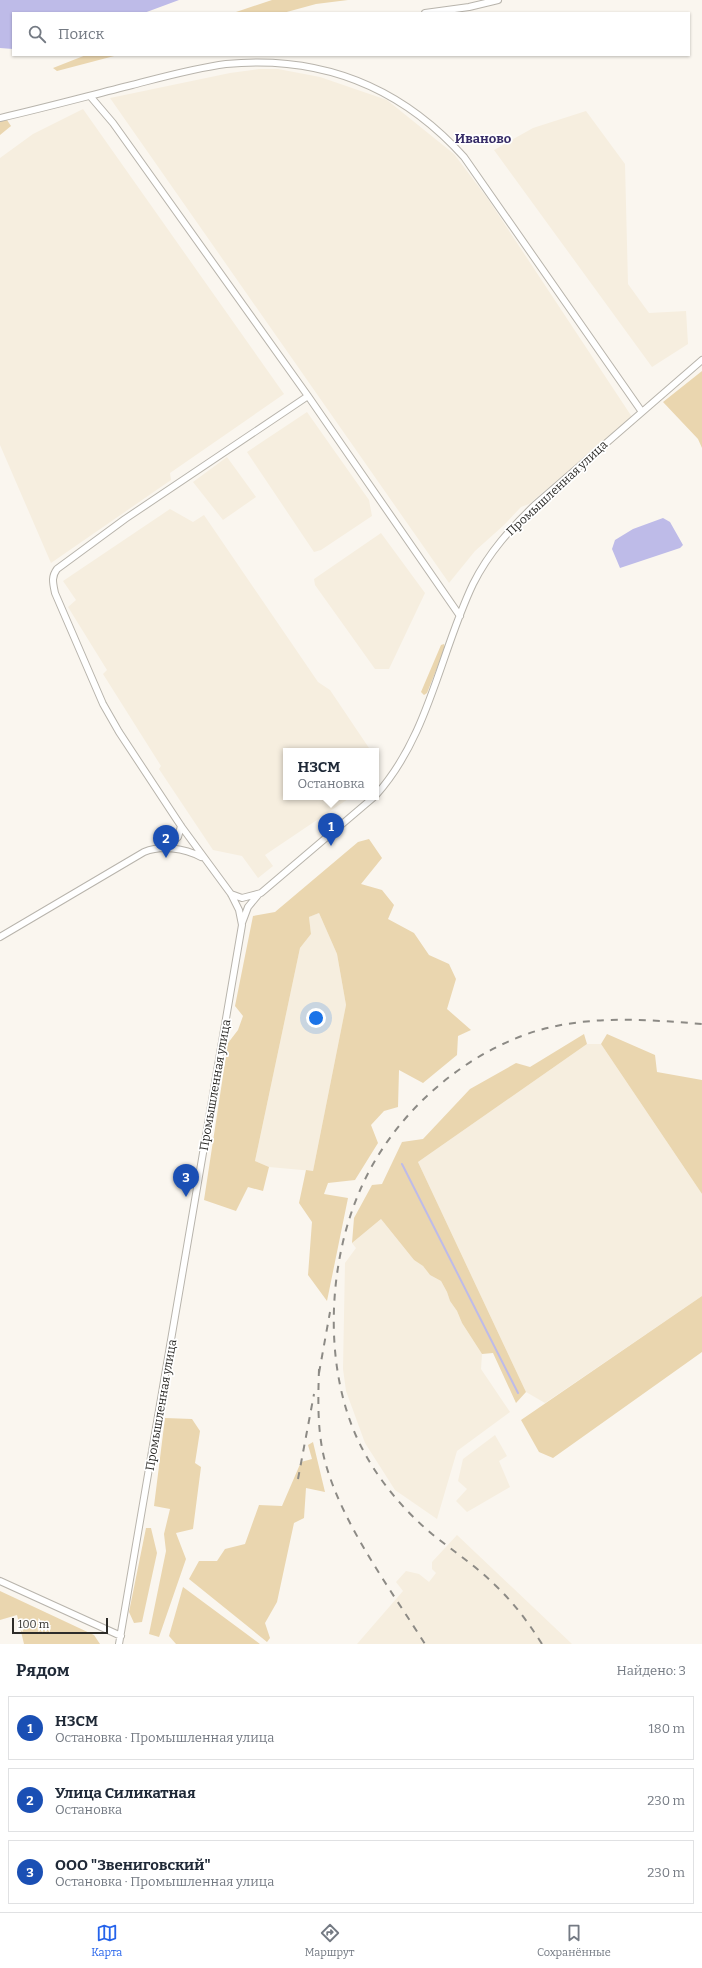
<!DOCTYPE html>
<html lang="ru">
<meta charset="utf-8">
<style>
body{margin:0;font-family:Bitter,serif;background:#f2f2f3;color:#1f2937}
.scale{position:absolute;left:12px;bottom:10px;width:96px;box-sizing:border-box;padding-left:4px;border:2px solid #2d2c29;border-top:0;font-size:11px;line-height:14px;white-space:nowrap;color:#2d2c29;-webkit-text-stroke:3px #fff;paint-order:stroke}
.you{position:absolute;left:316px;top:1018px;width:14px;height:14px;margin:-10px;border:3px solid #fff;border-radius:50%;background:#1a73e8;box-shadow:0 0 0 6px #1a73e833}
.badge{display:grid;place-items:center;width:26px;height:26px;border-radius:50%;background:#2563eb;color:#fff;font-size:13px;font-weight:700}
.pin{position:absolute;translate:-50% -33px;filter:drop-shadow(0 1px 2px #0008)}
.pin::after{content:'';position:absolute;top:21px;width:14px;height:12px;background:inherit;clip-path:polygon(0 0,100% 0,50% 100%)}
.popup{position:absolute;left:283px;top:748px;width:96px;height:52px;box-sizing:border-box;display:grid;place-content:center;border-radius:0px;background:#fff;filter:drop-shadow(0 1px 3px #0005);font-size:13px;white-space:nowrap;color:#747a83}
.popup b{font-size:15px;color:#1f2937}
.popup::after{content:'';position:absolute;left:50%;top:100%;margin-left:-8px;border:8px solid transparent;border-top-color:#fff}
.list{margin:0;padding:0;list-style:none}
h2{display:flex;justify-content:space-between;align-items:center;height:52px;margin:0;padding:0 16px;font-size:17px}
h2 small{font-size:13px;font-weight:400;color:#747a83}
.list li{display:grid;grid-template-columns:26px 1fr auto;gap:12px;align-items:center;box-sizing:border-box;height:64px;margin:0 8px 8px;padding:0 8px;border:1px solid #e0e1e3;border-radius:0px}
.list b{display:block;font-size:15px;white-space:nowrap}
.list p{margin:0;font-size:13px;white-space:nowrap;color:#747a83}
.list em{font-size:13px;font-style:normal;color:#747a83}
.icon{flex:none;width:22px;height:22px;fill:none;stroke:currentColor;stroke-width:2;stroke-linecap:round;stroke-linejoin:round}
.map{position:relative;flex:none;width:702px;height:1644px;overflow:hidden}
.search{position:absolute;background:#fff;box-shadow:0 1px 3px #0004;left:12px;right:12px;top:12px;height:44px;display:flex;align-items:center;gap:10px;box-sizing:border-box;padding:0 14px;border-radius:0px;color:#747a83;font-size:15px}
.sheet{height:268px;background:#fff}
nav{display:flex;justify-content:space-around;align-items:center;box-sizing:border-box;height:56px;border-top:1px solid #e0e1e3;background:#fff;font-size:11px;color:#747a83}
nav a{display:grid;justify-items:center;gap:2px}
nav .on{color:#2563eb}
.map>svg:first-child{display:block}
</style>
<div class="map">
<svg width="702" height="1644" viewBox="0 0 702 1644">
<rect width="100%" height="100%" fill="#faf6ef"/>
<!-- built -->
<path fill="#f6eedf" d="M259,69H278L320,77L387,100L454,154L488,199L632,417L529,504L521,507L504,525L475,551L449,583L110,98L230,73Z
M83,109L284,394L170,473L171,480L51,563L0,445V158L33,134Z
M586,111L625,164L628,284L649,313L686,311L688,344L652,367L494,150L533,128Z
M307,412L369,500L372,516L321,550L314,552L247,452Z
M227,457L256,497L223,520L193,482Z
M170,509L193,522L204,515L318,682L330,690L371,751H286V797H351L265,855L273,866L258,878L242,856L213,850L159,769L161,766L103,674L107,670L68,607L76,600L63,581Z
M381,533L425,593L389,669H375L315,585L314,579Z
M319,913L337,954L346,1005L313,1171L269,1167L255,1161L300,948L311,934L309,917Z
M587,1044H601L702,1194V1296L545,1403L526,1392L418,1162Z
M381,1219L414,1260L423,1266L430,1275L441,1281L447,1292L450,1301L457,1311L462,1323L482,1354L481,1369L510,1412L457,1451L437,1519L395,1490L365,1443L346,1391L343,1369L345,1263L356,1248L352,1243Z
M495,1435L507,1456L499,1461L510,1487L467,1512L456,1501L467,1489L458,1481L463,1459Z
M457,1535L572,1644H357L403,1591L396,1582L406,1571L419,1574L429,1582L436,1573L432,1569V1562Z"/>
<!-- green -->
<path fill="#ead6af" d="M272,0H348L316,4L283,13H233Z
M86,55H118L57,71L53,68Z
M7,120L11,126L0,135V121Z
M702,371V448L698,439L663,402Z
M444,644L445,648L427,693L424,695L421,692L441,645Z
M369,839L382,858L361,884L382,890L394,905L388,919L414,933L429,955L449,964L456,979L447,1009L471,1030L458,1036L457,1055L423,1083L399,1070L398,1107L384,1111L371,1125L378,1143L355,1180L328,1183L324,1194L348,1198L327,1301L308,1275L312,1222L299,1203L306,1170L313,1171L346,1005L337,954L319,913L309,917L311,934L300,948L255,1161L269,1167L263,1191L248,1187L236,1211L204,1200L228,1043L238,1030L243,1016L235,1006L253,916L275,912L358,842Z
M584,1034L587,1044L418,1162L526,1392L516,1403L493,1353L482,1354L462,1323L457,1311L450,1301L447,1292L441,1281L430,1275L423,1266L414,1260L381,1219L352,1243L354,1218L372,1185L382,1184L402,1142L423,1139L470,1089L516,1063L530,1067Z
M607,1034L655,1055L657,1072L702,1080V1194L601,1044Z
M702,1296V1352L553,1458L539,1452L521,1420Z
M165,1418L192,1419L200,1431L195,1463L201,1467L193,1529L176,1533L186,1559L159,1637L149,1634L166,1551L164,1534L170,1509L154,1506Z
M313,1442L325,1492L306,1488L304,1518L294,1523L277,1602L265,1623L270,1638L267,1642L189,1579L199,1561H217L225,1549L245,1544L259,1505L282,1506L301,1462L312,1459L308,1445Z
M146,1528H151L157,1553L142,1622L134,1623L129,1612Z
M183,1587L260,1644H176L169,1636Z
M0,1591L94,1635L100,1644H24L17,1615L0,1620Z"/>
<!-- water -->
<path fill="#bebbe8" d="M0,0H179L144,13H13V49L0,48Z
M663,518L670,522L683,545L680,548L620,568L612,549L615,540L633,529Z"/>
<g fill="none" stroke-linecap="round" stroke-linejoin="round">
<!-- stream -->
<path stroke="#bebbe8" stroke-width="2" d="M402,1164L518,1393"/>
<defs>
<path id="minor" d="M425,13L469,7L498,0
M90,96L113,123L308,396L460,616
M0,118C44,108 88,96 132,85C163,77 195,68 226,64C321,55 401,87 464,157L642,412
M376,795C429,736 440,653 473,584C489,552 511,528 536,504L702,360
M165,848L178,837L181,826
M231,894L242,898L261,893L374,797
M242,923L248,907L258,895
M0,937L144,852C162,845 184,848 201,857
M0,1581L121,1636
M119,1644L242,925L239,910L231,894L181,826L119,732L103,704L55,593C53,583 51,577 57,569L125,519L308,396"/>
</defs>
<!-- minor casing -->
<use href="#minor" stroke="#b8b4ac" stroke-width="8"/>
<!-- minor -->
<use href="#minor" stroke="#fff" stroke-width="6"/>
<!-- rail -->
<path stroke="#8c8a85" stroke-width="2" stroke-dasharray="7 7" stroke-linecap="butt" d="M319,1369C318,1401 317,1434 326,1465C344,1527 391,1590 425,1644
M319,1373L330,1312
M298,1479L314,1394
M542,1644C528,1622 514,1603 495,1585C476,1566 453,1551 432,1534C401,1508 374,1475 357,1438C323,1363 328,1262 361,1188C391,1120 451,1064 519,1037C577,1014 641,1019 702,1024"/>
</g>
<g text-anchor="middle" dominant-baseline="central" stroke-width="3.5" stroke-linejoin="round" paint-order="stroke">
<!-- street labels -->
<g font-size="12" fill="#2d2c29" stroke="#fff">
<text transform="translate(557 488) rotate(-43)">Промышленная улица</text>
<text transform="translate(215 1085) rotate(-80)">Промышленная улица</text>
<text transform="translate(161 1405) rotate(-80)">Промышленная улица</text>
</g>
<!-- neighbourhood labels -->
<g font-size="13" font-weight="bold" fill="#362c67" stroke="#fff">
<text x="483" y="138">Иваново</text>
</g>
</g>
</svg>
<div class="scale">100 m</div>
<div class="you"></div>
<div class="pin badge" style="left:331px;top:846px;background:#1a4fb4">1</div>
<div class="popup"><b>НЗСМ</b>Остановка</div>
<div class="pin badge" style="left:166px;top:858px;background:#1a4fb4">2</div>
<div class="pin badge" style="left:186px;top:1197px;background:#1a4fb4">3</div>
<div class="search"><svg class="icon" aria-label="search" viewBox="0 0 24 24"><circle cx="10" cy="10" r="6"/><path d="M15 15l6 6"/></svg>Поиск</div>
</div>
<section class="sheet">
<h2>Рядом<small>Найдено: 3</small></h2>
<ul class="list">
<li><span class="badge" style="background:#1a4fb4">1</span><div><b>НЗСМ</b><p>Остановка · Промышленная улица</p></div><em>180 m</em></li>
<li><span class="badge" style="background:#1a4fb4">2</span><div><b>Улица Силикатная</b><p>Остановка</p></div><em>230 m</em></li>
<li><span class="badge" style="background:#1a4fb4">3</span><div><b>ООО &quot;Звениговский&quot;</b><p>Остановка · Промышленная улица</p></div><em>230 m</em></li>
</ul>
</section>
<nav>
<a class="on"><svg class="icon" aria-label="map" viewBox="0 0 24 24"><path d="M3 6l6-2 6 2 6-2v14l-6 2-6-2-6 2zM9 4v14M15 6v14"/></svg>Карта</a>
<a><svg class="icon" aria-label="directions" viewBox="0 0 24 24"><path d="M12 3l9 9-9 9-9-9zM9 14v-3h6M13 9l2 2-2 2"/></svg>Маршрут</a>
<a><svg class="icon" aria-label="saved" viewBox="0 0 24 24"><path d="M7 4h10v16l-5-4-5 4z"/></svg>Сохранённые</a>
</nav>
